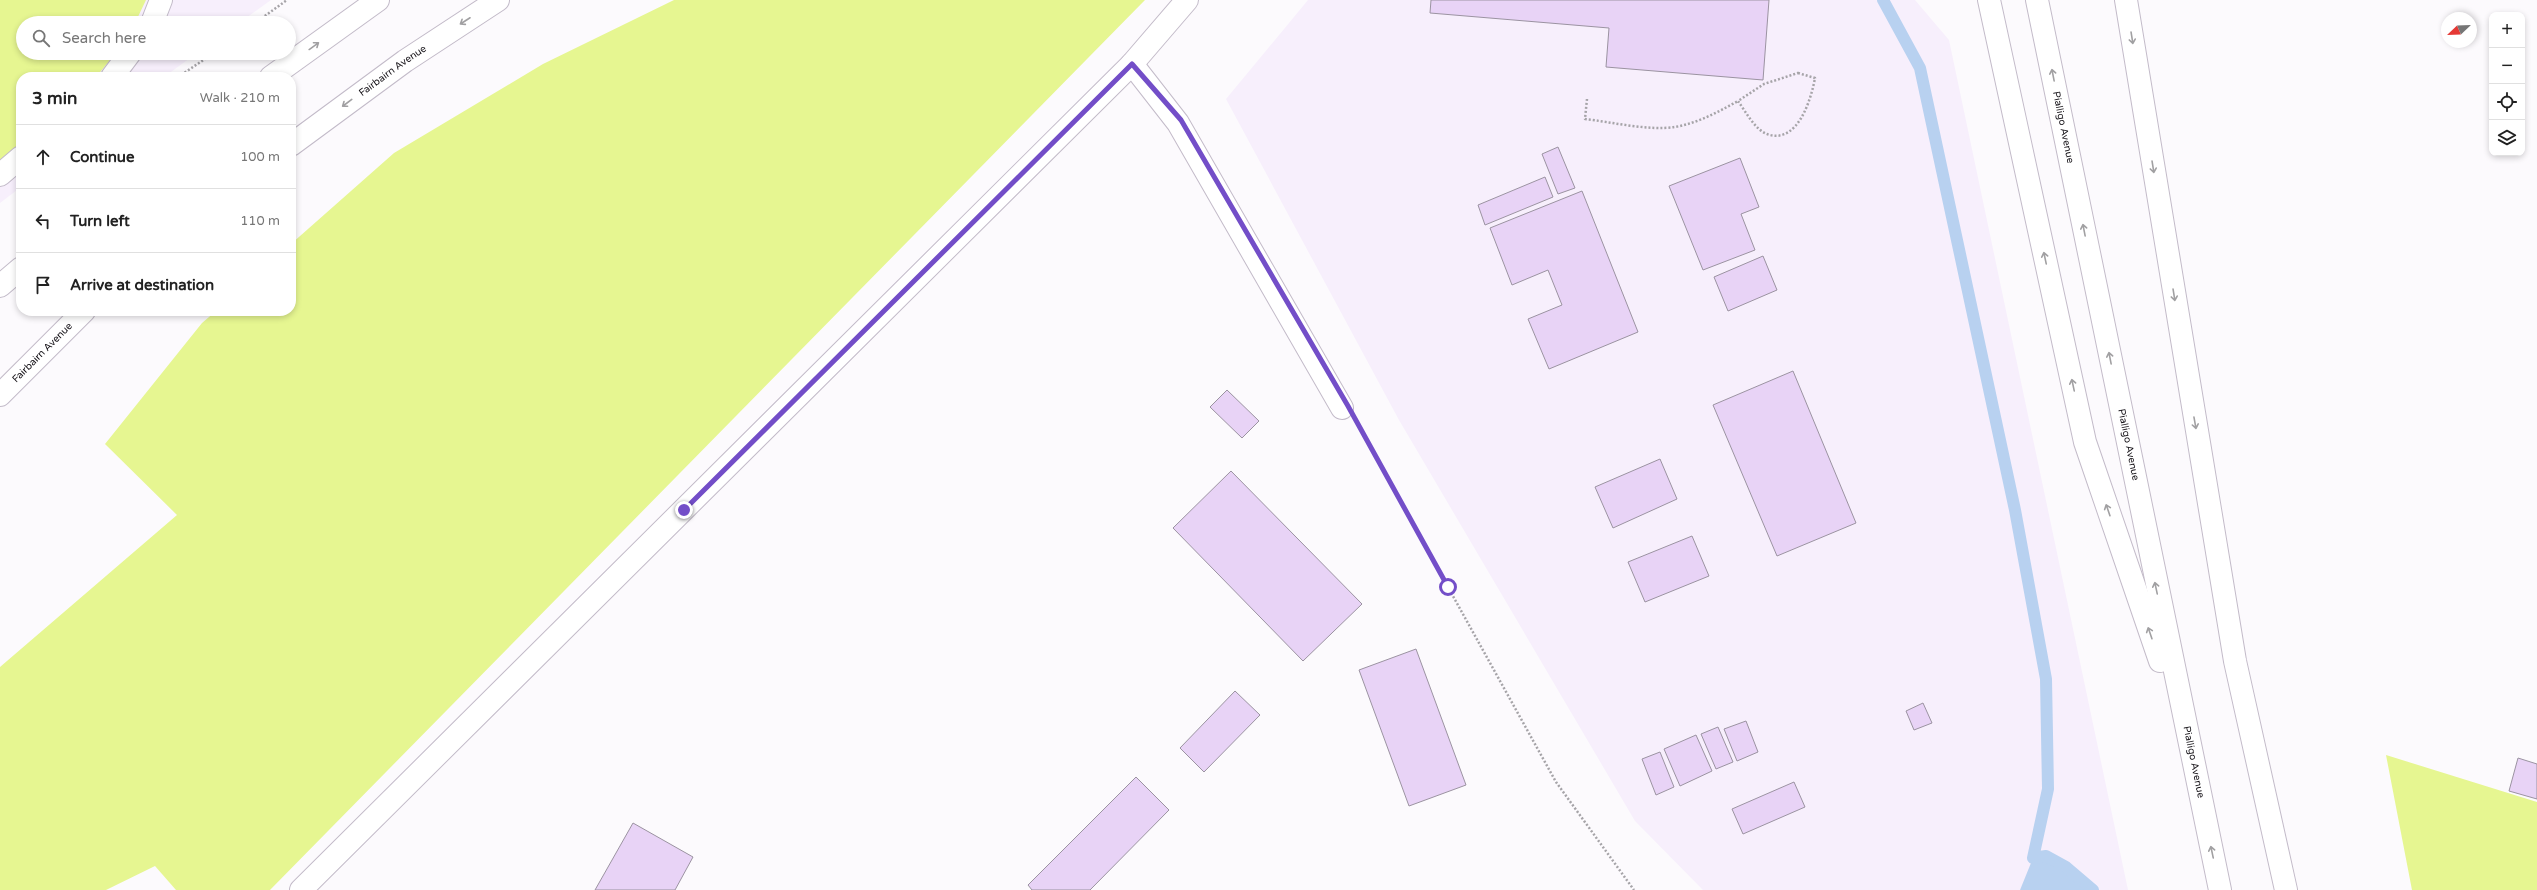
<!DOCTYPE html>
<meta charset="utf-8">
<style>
body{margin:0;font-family:"Varela Round",sans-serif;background:#f6f6f6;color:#222}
.controls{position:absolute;right:12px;top:12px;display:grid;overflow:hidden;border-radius:8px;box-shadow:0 2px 6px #0003}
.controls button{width:36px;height:36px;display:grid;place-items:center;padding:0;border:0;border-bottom:1px solid #e0e0e0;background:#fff;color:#222;font:20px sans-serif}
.compass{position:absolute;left:2441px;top:12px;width:36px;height:36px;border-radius:50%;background:#fff;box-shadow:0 2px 6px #0003;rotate:247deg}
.stop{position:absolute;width:12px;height:12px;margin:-9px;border:3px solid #734ec8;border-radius:50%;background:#fff}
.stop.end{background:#734ec8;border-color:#fff;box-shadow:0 1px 4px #0008}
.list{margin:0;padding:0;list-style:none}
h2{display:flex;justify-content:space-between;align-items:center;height:52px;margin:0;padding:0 16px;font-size:17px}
h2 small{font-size:13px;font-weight:400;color:#767676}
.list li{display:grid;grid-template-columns:26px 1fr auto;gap:12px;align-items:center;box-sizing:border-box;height:64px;padding:0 16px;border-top:1px solid #e0e0e0}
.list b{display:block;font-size:15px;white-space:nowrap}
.list em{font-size:13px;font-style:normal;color:#767676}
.icon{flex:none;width:22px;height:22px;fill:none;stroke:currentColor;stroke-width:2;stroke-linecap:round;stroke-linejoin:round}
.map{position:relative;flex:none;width:2537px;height:890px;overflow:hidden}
.search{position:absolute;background:#fff;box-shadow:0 2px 6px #0003;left:16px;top:16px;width:280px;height:44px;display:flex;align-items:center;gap:10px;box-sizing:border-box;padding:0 14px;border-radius:22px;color:#767676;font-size:15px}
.panel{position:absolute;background:#fff;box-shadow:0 2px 6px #0003;left:16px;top:72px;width:280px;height:244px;border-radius:16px}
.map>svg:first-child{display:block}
</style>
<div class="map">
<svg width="2537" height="890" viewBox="0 0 2537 890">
<rect width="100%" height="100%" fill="#fcfafd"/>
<!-- built -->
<path fill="#f7effc" d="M0,0H271L239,23H23V53H197L164,77H21V187L0,203Z
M1308,0H1915L1949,40L2128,890H1703L1635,821L1399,420L1226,99Z"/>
<!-- green -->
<path fill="#e6f691" d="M0,0H146L135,23H23V53H116L96,77H21V146L0,163Z
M674,0H1145L270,890H176L155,866L106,890H0V667L177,515L105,444L202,323L216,311H291V244L394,153L543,64Z
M2386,755L2537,802V890H2412Z"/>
<!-- water -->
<path fill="#b8d1f0" d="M2046,856L2093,890H2020L2033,858Z"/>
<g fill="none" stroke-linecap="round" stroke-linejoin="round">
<!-- stream -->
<path stroke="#b8d1f0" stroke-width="12" d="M1883,0L1920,68L2015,510L2046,679L2048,789L2033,858L2046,856L2066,867L2093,890"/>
</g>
<!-- building -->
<path fill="#e8d3f6" stroke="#9b93a1" d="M1431,0H1769L1763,80L1606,67L1609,28L1430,13Z
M1558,147L1575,188L1558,194L1542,154Z
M1740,158L1759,207L1741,214L1755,250L1703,270L1669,186Z
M1545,177L1553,197L1485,225L1478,205Z
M1582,191L1638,332L1549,369L1528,319L1562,305L1548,270L1512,285L1490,228Z
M1763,256L1777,290L1728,311L1714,277Z
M1793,371L1856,523L1777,556L1713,405Z
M1227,390L1259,421L1242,438L1210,407Z
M1660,459L1677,499L1613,528L1595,487Z
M1231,471L1362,604L1303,661L1173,528Z
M1692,536L1709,576L1645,602L1628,562Z
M1416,649L1466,785L1409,806L1359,670Z
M1235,691L1260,715L1204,772L1180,748Z
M1923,703L1932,723L1914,730L1906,711Z
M1746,721L1758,752L1737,761L1724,729Z
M1718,727L1733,762L1716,769L1701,734Z
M1696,735L1712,771L1680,786L1664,749Z
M1660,752L1674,787L1656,795L1642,759Z
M2518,758L2537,764V799L2509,791Z
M1136,777L1169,810L1090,890H1032L1028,885Z
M1794,782L1805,807L1743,834L1732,809Z
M633,823L693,857L675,890H595Z"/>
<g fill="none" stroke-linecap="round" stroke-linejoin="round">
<defs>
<path id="service" d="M152,23L161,0
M1132,64L1178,123L1342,408
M112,77L130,53
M0,175L21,157"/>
<path id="minor" d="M301,890L1132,64L1187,0"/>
<g id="primary">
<path d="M1989,0L2085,442L2160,661"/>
<path id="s1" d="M2037,0L2220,890"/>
<path d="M2126,0L2235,661L2286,890"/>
<path d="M271,77L378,0"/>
<path id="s2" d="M291,145L405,61L498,0"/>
<path d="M0,286L21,268"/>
<path id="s3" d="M0,395L84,311"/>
</g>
</defs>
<!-- service casing -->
<use href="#service" stroke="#c3bbc9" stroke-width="24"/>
<!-- minor casing -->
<use href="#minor" stroke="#c3bbc9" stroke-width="24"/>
<!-- primary casing -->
<use href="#primary" stroke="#c3bbc9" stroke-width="24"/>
<!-- path -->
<path stroke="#a6a4a8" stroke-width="2.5" stroke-dasharray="2 2" stroke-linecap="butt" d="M255,23L287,0
M1798,73L1815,78C1811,100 1798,142 1770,135C1756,132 1746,112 1738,101L1764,84Z
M178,77L214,53
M1587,99L1585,119C1611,122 1649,131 1675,127C1698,123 1718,112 1738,101
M1362,432L1556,782L1634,890"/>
<!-- service -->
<use href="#service" stroke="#fff" stroke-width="22"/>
<!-- minor -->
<use href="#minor" stroke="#fff" stroke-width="22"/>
<!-- primary -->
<use href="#primary" stroke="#fff" stroke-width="22"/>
</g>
<!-- one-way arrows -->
<defs><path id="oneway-shaft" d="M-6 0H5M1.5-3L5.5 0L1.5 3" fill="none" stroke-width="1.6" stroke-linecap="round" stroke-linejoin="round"/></defs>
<g stroke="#a1a0a2">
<use href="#oneway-shaft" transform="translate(465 21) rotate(147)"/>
<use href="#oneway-shaft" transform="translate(2132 38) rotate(81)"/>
<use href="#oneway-shaft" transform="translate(314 46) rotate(-36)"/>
<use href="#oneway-shaft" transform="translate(2053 75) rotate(-101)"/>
<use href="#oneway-shaft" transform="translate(347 103) rotate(143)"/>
<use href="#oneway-shaft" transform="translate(2153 167) rotate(81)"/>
<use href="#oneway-shaft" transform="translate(2084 230) rotate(-101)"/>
<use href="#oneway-shaft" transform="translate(2045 258) rotate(-102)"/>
<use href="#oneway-shaft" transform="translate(2174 295) rotate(81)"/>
<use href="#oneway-shaft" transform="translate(2110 358) rotate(-101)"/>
<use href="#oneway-shaft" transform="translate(2073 385) rotate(-102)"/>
<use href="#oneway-shaft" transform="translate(2195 423) rotate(80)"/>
<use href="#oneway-shaft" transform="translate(2108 510) rotate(-109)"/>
<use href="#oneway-shaft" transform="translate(2156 588) rotate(-102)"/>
<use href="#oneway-shaft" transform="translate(2150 633) rotate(-109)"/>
<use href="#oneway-shaft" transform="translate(2212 852) rotate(-102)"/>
</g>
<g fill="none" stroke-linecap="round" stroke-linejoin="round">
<!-- route -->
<path stroke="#734ec8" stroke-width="5" d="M684,510L1132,64L1181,120L1348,406L1448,587"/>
</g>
<g text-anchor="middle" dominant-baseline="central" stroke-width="3" stroke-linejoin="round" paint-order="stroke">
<!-- street labels -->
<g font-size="10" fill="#141116" stroke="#fff">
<text stroke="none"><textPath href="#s2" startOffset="126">Fairbairn Avenue</textPath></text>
<text stroke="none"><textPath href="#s1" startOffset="130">Pialligo Avenue</textPath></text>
<text stroke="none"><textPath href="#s3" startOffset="60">Fairbairn Avenue</textPath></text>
<text stroke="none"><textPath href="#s1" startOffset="454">Pialligo Avenue</textPath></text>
<text stroke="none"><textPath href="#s1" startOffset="778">Pialligo Avenue</textPath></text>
</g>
</g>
</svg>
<div class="controls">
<button>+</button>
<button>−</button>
<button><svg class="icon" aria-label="locate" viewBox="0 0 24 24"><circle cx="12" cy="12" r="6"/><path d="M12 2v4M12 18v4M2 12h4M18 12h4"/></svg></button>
<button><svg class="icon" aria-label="layers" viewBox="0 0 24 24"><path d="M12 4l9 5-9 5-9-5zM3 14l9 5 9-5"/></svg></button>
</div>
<svg class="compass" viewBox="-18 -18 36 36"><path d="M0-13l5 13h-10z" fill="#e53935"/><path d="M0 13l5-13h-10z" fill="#767676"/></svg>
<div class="stop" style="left:1448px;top:587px"></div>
<div class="stop end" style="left:684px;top:510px"></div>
<div class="search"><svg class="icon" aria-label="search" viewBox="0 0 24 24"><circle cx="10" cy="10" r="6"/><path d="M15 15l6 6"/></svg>Search here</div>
<section class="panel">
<h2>3 min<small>Walk · 210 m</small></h2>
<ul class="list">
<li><svg class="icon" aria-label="ahead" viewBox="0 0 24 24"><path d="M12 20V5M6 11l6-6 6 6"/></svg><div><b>Continue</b></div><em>100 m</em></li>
<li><svg class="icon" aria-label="left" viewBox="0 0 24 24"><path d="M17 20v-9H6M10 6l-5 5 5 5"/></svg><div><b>Turn left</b></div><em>110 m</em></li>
<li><svg class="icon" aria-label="arrive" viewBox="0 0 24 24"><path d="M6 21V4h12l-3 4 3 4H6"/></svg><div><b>Arrive at destination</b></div></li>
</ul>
</section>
</div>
